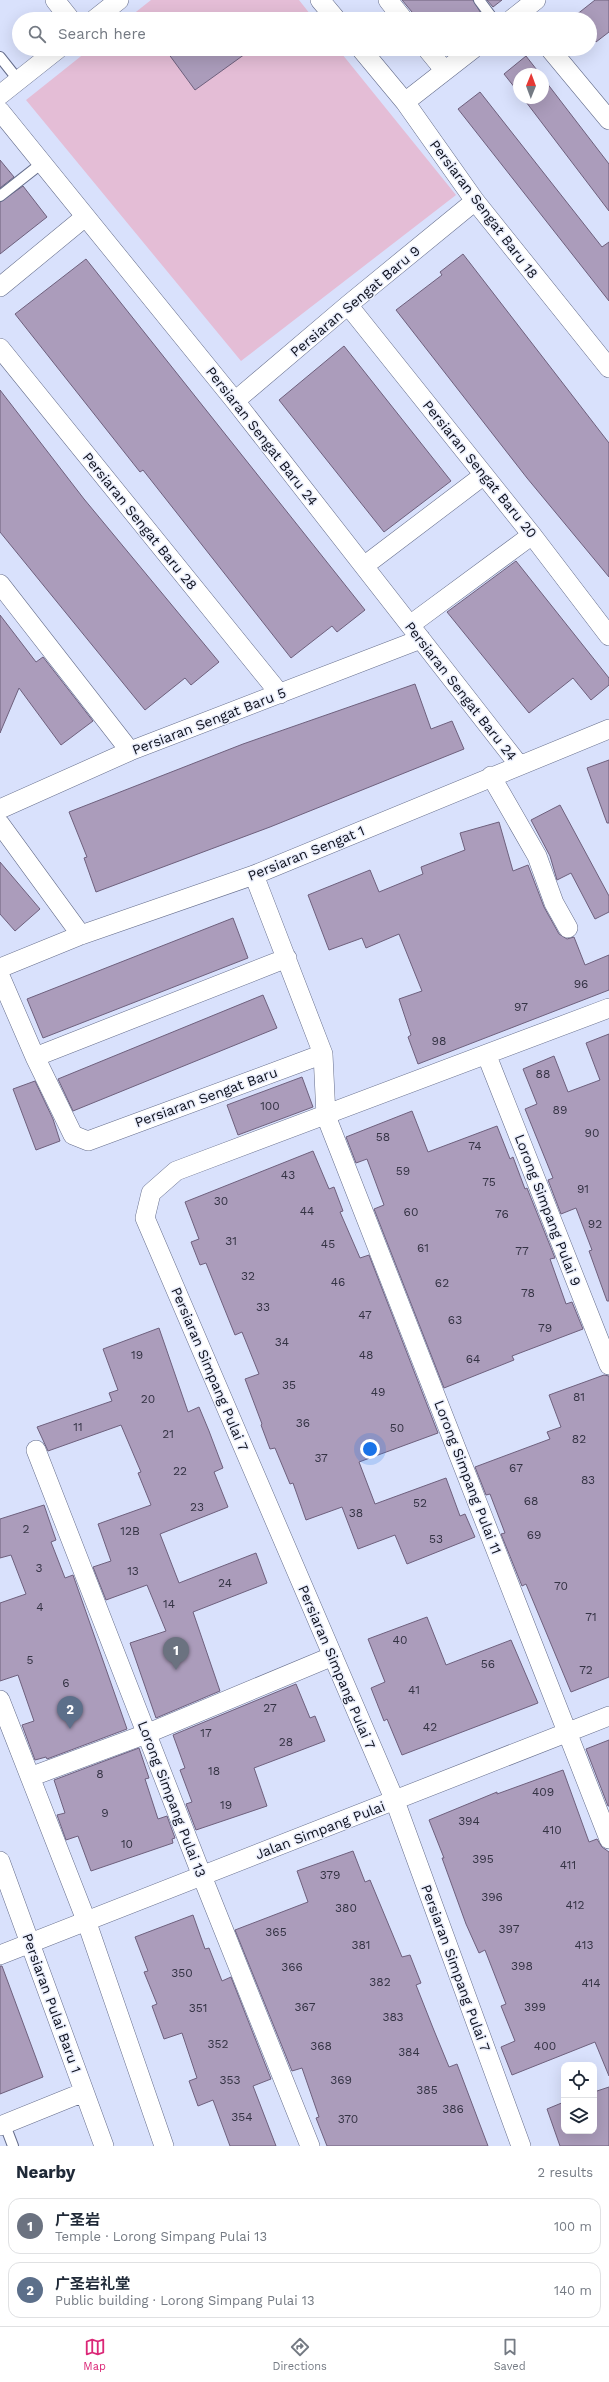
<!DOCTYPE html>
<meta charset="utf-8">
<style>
body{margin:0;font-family:"Work Sans","Noto Sans SC",sans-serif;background:#f6f6f7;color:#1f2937}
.controls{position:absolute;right:12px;bottom:12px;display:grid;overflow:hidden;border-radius:8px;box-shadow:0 4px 16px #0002}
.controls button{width:36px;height:36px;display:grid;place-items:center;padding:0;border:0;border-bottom:1px solid #e0e1e3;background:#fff;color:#1f2937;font:20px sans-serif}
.compass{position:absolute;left:513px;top:68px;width:36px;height:36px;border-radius:50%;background:#fff;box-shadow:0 4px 16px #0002;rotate:1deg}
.you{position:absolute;left:370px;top:1449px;width:14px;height:14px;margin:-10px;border:3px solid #fff;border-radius:50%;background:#1a73e8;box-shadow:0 0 0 6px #1a73e833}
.badge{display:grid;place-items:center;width:26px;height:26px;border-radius:50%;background:#db2777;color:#fff;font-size:13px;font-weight:700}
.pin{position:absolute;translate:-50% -33px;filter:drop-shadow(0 1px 2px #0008)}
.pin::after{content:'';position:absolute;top:21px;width:14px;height:12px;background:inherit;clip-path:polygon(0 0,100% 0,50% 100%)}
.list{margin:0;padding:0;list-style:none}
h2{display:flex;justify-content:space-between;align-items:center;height:52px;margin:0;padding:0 16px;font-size:17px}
h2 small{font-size:13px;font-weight:400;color:#747a83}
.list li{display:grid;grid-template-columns:26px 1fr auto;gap:12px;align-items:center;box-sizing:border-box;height:56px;margin:0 8px 8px;padding:0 8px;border:1px solid #e0e1e3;border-radius:12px}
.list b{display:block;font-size:15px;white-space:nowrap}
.list p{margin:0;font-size:13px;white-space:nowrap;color:#747a83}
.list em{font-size:13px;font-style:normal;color:#747a83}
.icon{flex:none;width:22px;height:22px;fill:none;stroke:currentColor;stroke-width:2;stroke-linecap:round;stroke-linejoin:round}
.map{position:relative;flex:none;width:609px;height:2146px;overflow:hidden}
.search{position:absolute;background:#fff;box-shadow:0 4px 16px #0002;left:12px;right:12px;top:12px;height:44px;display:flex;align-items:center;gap:10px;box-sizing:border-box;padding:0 14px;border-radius:22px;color:#747a83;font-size:15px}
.sheet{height:180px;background:#fff}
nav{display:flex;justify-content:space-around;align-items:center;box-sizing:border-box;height:56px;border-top:1px solid #e0e1e3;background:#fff;font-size:11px;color:#747a83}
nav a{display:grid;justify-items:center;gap:2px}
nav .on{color:#db2777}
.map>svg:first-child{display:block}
</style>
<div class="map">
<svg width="609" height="2146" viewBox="0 0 609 2146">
<rect width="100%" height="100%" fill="#d9e1fc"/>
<!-- green -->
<path fill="#e4bdd6" d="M151,0H299L314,19H127Z
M90,49H338L456,195L241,361L26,100Z"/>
<!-- building -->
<path fill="#ab9cbb" stroke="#6e607d" d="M402,0H473L482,15L477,19H414L412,12Z
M487,0H502L493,7Z
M595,0H609V32L596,42L590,34V19H571Z
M165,49H252L195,90Z
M526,56L540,74H519V93L504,74Z
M543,78L609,164V211L523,98H543Z
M480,92L602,247L609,242V301L458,109Z
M0,160L14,177L0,188Z
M23,186L47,217L0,254V202Z
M463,254L609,443V577L527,478L396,310L442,275L440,272Z
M86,259L365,610L337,632L332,626L291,658L143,470L140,472L15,314Z
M344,346L451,481L384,532L279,400Z
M0,390L84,499L219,662L191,685L185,678L145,710L0,532Z
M516,561L609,678V685L591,700L573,678L529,713L447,612Z
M0,615L36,662L43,657L93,721L61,745L19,688L0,733Z
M415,684L431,729L452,721L464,749L270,827L96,892L84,858L87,857L69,812L243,744Z
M609,760V823H607L587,768Z
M560,805L609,896V912L595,919L571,873L557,880L550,856L531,820Z
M499,822L513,871L528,865L544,907L559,934L567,939L574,937L585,965L609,955V990L418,1064L408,1037L411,1035L399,999L422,991L399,934L366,948L362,938L329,950L308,895L370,870L379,892L423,874L421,867L465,850L460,833Z
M0,862L40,909L15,931L0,914Z
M233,918L248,958L43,1038L27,999Z
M263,995L277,1028L73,1111L58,1079Z
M609,1034V1301H607L589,1251L592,1250L576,1208L561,1214L548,1180L553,1178L525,1109L537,1104L523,1069L554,1056L568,1092L600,1080L586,1043Z
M302,1077L313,1107L238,1135L227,1105Z
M35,1081L53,1119L60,1141L36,1150L13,1089Z
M412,1111L428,1152L497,1126L510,1159L513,1157L525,1189L527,1188L555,1258L550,1259L566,1304L572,1302L583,1329L512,1356L514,1360L444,1388L374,1209L384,1205L367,1159L356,1163L346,1137Z
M313,1151L329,1189L334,1187L343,1211L340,1212L360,1258L369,1255L438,1433L359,1462L375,1504L446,1478L460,1516L465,1514L475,1537L407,1564L395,1535L358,1549L342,1507L306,1520L293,1483L290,1484L275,1448L270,1449L261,1425L262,1424L245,1379L259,1374L242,1332L235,1335L206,1263L200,1265L191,1242L199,1239L185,1202Z
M159,1328L188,1412L199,1407L209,1431L223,1468L214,1472L228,1507L160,1534L179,1583L256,1553L267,1583L193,1612L220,1691L156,1718L130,1643L166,1631L147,1585L106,1600L93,1567L111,1561L98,1524L151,1505L138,1473L141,1472L121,1425L48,1451L37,1427L112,1401L109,1393L118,1390L103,1349Z
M604,1375L609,1376V1677L571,1692L526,1584L522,1586L501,1534L505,1533L490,1494L486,1495L475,1467L550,1439L547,1432L561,1427L549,1395Z
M44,1505L56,1540L51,1542L65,1578L73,1575L127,1729L47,1759L46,1757L35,1760L22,1725L34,1721L18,1675L0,1681V1603L26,1594L11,1555L0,1558V1519Z
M427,1617L446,1665L511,1640L538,1703L402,1755L387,1719L384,1721L371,1688L385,1682L368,1639Z
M296,1684L310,1718L315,1716L325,1741L254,1768L267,1806L196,1830L186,1804L192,1802L180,1770L185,1768L173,1735Z
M609,1740V1806H608L586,1749Z
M139,1748L149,1778L145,1779L158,1819L167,1816L175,1838L172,1839L173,1843L91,1871L78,1836L66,1840L57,1815L65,1813L54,1780Z
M563,1770L589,1842L597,1839L602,1847L609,1852V2076L595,2042L512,2075L501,2047L515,2041L501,2006L506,2004L485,1950L479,1953L466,1924L442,1858H444L429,1820L497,1792V1794Z
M353,1851L365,1882L370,1880L402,1957L410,1955L421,1983L416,1985L433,2028L449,2067L457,2064L488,2146H327L316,2118L319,2117L302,2068L292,2071L235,1930L308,1902L297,1871Z
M193,1915L205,1949L209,1948L222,1981L231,1977L271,2079L253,2086L276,2146H230L213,2100L198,2106L189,2081L197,2078L182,2033L164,2039L152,2006L157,2004L144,1972L148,1971L135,1937Z
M0,1966H2L43,2077L0,2094Z
M609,2087V2146H560L547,2109L564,2102V2131H594V2092Z"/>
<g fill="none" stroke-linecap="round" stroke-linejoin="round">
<defs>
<path id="service" d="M479,0L493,19
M0,57L19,81
M0,196L42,163
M5,2125L13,2146"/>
<path id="minor" d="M55,0L70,19
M320,0L336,19
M388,0L403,19
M95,19L119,0
M512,19L536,0
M361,49L405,102L475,201L609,368
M427,49L445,71
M550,49L609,120
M0,95L58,49
M405,102L473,49
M0,111L235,401L519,765
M0,287L85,217
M348,305L532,535L609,636
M0,348L280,694
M235,401L348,305L475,201
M364,566L484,475
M0,584L130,751
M410,625L532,535
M491,776L537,856L554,903L568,928
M0,809L130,751L421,639
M0,824L81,935
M254,875L323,1054L326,1116L609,1839
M0,968L81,935L254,875L609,729
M0,976L35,1057L73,1135L88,1141L323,1054
M487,1056L609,1365
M35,1057L287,958
M36,1450L202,1876L310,2146
M0,1700L86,1920L164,2146
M30,1777L146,1734L333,1656
M0,1861L104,2146
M0,1955L609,1716
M0,2126L84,2092
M521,2146L395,1801L145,1218L151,1193L176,1171L609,1008"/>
</defs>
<!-- service casing -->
<use href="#service" stroke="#656d8b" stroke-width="12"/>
<!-- minor casing -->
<use href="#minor" stroke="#656d8b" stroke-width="20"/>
<!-- service -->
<use href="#service" stroke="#fff" stroke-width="10"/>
<!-- minor -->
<use href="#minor" stroke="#fff" stroke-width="19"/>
</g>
<g text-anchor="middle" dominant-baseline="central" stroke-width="3" stroke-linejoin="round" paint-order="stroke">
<!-- number labels -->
<g font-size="12" fill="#343344">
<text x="581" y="984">96</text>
<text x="521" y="1007">97</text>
<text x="439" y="1041">98</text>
<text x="543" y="1074">88</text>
<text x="270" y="1106">100</text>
<text x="560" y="1110">89</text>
<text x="592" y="1133">90</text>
<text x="383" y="1137">58</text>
<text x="475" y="1146">74</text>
<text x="403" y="1171">59</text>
<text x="288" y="1175">43</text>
<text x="489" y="1182">75</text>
<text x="583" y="1189">91</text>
<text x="221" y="1201">30</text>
<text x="307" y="1211">44</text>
<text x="411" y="1212">60</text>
<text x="502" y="1214">76</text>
<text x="595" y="1224">92</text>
<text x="231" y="1241">31</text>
<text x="328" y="1244">45</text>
<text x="423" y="1248">61</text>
<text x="522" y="1251">77</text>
<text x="248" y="1276">32</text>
<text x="338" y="1282">46</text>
<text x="442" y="1283">62</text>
<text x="528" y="1293">78</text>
<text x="263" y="1307">33</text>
<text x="365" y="1315">47</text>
<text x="455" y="1320">63</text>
<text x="545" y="1328">79</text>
<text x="282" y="1342">34</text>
<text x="137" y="1355">19</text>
<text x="366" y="1355">48</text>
<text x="473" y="1359">64</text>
<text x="289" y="1385">35</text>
<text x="378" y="1392">49</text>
<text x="579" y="1397">81</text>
<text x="148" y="1399">20</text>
<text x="303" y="1423">36</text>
<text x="78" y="1427">11</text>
<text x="397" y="1428">50</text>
<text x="168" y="1434">21</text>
<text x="579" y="1439">82</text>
<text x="321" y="1458">37</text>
<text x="516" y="1468">67</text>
<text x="180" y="1471">22</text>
<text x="588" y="1480">83</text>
<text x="531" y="1501">68</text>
<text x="420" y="1503">52</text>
<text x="197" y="1507">23</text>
<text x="356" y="1513">38</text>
<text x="26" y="1529">2</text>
<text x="130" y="1531">12B</text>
<text x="534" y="1535">69</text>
<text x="436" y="1539">53</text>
<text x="39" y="1568">3</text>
<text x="133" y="1571">13</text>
<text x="225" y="1583">24</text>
<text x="561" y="1586">70</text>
<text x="169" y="1604">14</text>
<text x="40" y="1607">4</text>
<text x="591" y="1617">71</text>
<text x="400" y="1640">40</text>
<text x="30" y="1660">5</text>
<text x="488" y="1664">56</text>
<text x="586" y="1670">72</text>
<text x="66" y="1683">6</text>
<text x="414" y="1690">41</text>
<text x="270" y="1708">27</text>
<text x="430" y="1727">42</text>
<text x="206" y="1733">17</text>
<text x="286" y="1742">28</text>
<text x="214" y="1771">18</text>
<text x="100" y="1774">8</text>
<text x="543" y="1792">409</text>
<text x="226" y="1805">19</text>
<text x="105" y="1813">9</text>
<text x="469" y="1821">394</text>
<text x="552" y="1830">410</text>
<text x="127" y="1844">10</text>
<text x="483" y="1859">395</text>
<text x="568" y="1865">411</text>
<text x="330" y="1875">379</text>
<text x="492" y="1897">396</text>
<text x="575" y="1905">412</text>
<text x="346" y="1908">380</text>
<text x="509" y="1929">397</text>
<text x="276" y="1932">365</text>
<text x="361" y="1945">381</text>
<text x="584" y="1945">413</text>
<text x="522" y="1966">398</text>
<text x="292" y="1967">366</text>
<text x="182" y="1973">350</text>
<text x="380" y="1982">382</text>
<text x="591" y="1983">414</text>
<text x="305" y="2007">367</text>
<text x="535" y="2007">399</text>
<text x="198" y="2008">351</text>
<text x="393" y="2017">383</text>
<text x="218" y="2044">352</text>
<text x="321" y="2046">368</text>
<text x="545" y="2046">400</text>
<text x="409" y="2052">384</text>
<text x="230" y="2080">353</text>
<text x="341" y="2080">369</text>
<text x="427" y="2090">385</text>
<text x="453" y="2109">386</text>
<text x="242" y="2117">354</text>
<text x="348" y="2119">370</text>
</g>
<!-- street labels -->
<g font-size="14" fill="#0d101c" stroke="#eaeefc">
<text transform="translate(484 209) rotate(53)">Persiaran Sengat Baru 18</text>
<text transform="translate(355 301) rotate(-40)">Persiaran Sengat Baru 9</text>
<text transform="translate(262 436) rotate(52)">Persiaran Sengat Baru 24</text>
<text transform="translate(480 469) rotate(51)">Persiaran Sengat Baru 20</text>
<text transform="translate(140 521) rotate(51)">Persiaran Sengat Baru 28</text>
<text transform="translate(461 691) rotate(52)">Persiaran Sengat Baru 24</text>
<text transform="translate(209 721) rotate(-21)">Persiaran Sengat Baru 5</text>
<text transform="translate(306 853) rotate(-22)">Persiaran Sengat 1</text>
<text transform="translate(206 1097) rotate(-20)">Persiaran Sengat Baru</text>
<text transform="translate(548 1210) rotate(69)">Lorong Simpang Pulai 9</text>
<text transform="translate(210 1369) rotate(67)">Persiaran Simpang Pulai 7</text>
<text transform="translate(468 1477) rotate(69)">Lorong Simpang Pulai 11</text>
<text transform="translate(337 1667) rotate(67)">Persiaran Simpang Pulai 7</text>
<text transform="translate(172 1799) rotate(69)">Lorong Simpang Pulai 13</text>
<text transform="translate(320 1830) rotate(-21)">Jalan Simpang Pulai</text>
<text transform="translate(456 1968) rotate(70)">Persiaran Simpang Pulai 7</text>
<text transform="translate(52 2003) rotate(70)">Persiaran Pulai Baru 1</text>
</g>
</g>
</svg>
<div class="controls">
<button><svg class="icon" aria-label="locate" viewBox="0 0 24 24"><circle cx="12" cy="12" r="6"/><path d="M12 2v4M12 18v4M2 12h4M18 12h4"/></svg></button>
<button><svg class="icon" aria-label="layers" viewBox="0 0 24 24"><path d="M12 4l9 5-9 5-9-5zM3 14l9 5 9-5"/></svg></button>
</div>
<svg class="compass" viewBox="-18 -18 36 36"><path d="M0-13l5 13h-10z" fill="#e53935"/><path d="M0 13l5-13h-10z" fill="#747a83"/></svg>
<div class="you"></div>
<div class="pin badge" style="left:176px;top:1670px;background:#6b7280">1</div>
<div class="pin badge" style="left:70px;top:1729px;background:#5c6f8a">2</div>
<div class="search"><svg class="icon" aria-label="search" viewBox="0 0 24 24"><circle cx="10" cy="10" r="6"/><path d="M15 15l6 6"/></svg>Search here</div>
</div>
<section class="sheet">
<h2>Nearby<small>2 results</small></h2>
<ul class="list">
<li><span class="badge" style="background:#6b7280">1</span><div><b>广圣岩</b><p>Temple · Lorong Simpang Pulai 13</p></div><em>100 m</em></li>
<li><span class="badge" style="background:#5c6f8a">2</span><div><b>广圣岩礼堂</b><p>Public building · Lorong Simpang Pulai 13</p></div><em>140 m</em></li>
</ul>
</section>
<nav>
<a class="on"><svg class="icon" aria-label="map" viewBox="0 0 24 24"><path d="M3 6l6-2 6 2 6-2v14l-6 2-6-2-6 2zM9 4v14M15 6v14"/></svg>Map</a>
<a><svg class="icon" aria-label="directions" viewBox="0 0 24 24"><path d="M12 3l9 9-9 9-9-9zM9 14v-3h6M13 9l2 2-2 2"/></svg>Directions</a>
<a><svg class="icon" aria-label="saved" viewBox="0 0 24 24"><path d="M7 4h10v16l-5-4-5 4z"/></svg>Saved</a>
</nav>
